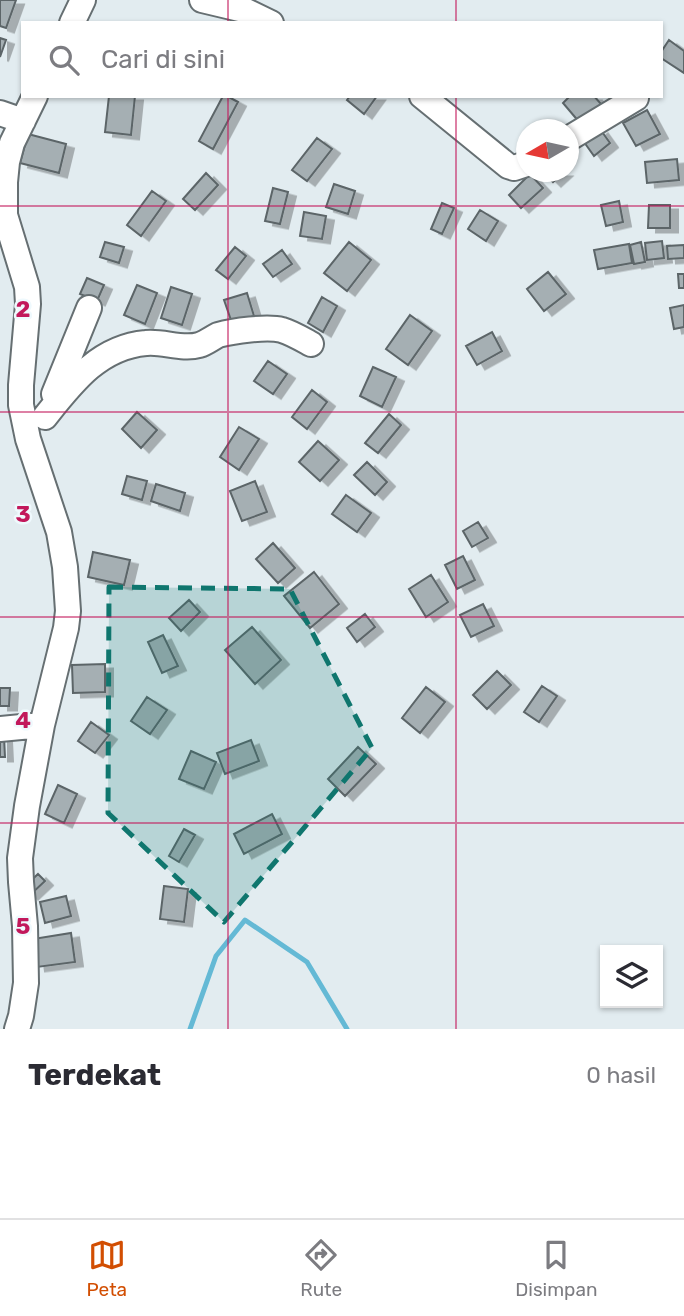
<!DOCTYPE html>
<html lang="id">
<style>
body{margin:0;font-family:Rubik,sans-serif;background:#f7f7f7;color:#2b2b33}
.controls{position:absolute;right:21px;bottom:21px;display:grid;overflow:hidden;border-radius:0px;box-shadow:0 2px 5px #0004}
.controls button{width:63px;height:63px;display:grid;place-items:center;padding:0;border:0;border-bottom:2px solid #e1e1e2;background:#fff;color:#2b2b33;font:35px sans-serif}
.compass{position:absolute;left:516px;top:119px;width:63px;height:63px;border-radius:50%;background:#fff;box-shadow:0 2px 5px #0004;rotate:261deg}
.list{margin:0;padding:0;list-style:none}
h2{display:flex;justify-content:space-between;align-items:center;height:91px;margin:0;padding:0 28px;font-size:30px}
h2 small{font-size:23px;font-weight:400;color:#7c7c81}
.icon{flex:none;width:38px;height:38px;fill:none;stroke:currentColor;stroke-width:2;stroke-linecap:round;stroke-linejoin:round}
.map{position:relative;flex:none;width:684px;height:1029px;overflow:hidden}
.search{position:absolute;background:#fff;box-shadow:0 2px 5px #0004;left:21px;right:21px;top:21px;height:77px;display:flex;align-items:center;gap:18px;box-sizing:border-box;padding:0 24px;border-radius:0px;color:#7c7c81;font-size:26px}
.sheet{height:189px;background:#fff}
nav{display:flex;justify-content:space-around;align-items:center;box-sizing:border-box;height:98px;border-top:2px solid #e1e1e2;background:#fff;font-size:19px;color:#7c7c81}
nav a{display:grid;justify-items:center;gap:4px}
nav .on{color:#d24e02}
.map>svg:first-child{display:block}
</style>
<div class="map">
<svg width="684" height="1029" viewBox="0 0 684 1029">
<defs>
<filter id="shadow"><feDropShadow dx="8" dy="4.5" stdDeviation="0" flood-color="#0004"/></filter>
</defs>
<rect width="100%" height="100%" fill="#e2ecf0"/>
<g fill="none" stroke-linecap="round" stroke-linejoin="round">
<!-- stream -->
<path stroke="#64b9d5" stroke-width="5" d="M190,1029L216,956L245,920L307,962L347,1029"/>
</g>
<!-- building -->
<path fill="#a5afb3" stroke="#5c6568" stroke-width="2" filter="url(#shadow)" d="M0,0H16L6,28L0,26Z
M0,38L6,40L0,57Z
M669,40L684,51V73L661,58V52Z
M109,96H135L131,135L105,132Z
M223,96H227L238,102L213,149L199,141Z
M350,96H377L364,114L347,100Z
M570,96H594L601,104L580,123L563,103Z
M647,110L660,134L636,146L623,123Z
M600,129L610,143L594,156L584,142Z
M28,134L66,144L59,173L20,163Z
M317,138L332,149L307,181L292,170Z
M677,159L679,180L647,183L645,162Z
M543,172H564L553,182Z
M206,173L218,185L195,210L183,199Z
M530,174L543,188L521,208L509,195Z
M334,184L355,191L348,214L326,207Z
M273,188L288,192L280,224L265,221Z
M152,191L166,201L141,236L127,225Z
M619,201L623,222L606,226L601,205Z
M442,203L454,208L442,234L431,229Z
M649,205H670V228H648Z
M480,210L498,221L486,241L468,229Z
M304,212L326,216L322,239L300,236Z
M662,241L664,258L647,260L645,243Z
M105,242L124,247L119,263L100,257Z
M349,242L371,260L347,291L324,273Z
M641,242L645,262L634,264L630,245Z
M629,244L632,263L598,269L594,250Z
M684,245V258L668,259L667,246Z
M235,247L246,256L228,279L216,270Z
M282,250L292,264L273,277L263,264Z
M548,272L566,294L544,311L527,289Z
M678,274H684V288H679Z
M87,278L104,285L97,301L80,294Z
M137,285L157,293L145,324L124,315Z
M171,287L192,294L182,325L161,318Z
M247,293L254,316L232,323L224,300Z
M322,297L337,306L323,332L308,323Z
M684,305V327L674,329L670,308Z
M410,315L432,331L408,365L386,349Z
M492,332L502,351L477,365L466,346Z
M268,361L287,374L273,394L254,381Z
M373,367L396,377L382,407L360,396Z
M312,390L327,402L307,429L292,417Z
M137,412L157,430L141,448L122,429Z
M389,414L401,425L378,453L365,443Z
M239,427L259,439L239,470L220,457Z
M318,441L339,460L320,481L299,462Z
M367,462L387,482L375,495L354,475Z
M127,476L147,481L142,500L122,494Z
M255,481L267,512L242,521L230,491Z
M156,484L185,493L180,511L151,501Z
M346,495L371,513L357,532L332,514Z
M478,522L488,538L472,547L463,531Z
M273,543L295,568L278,583L256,559Z
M93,552L130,560L124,585L88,577Z
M463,556L475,580L457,589L445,565Z
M314,572L339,604L310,628L284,596Z
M431,575L448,602L426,617L409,589Z
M189,600L200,612L181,631L169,618Z
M483,604L494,626L471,637L460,615Z
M365,614L375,627L357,642L347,628Z
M252,627L281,660L255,684L225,650Z
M163,635L178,666L162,673L148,642Z
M105,664V692L73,693L72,665Z
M497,671L511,685L487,709L473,695Z
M542,686L557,696L539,722L524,712Z
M426,687L445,702L420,733L402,718Z
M0,688H10L9,706H0Z
M147,697L167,710L150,734L131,721Z
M91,722L109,735L95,753L78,741Z
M0,737H4L5,757H0Z
M251,740L259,761L225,774L217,753Z
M358,747L376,764L345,796L328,779Z
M191,751L216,762L204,789L179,779Z
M58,785L77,794L64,823L45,814Z
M272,814L282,834L244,854L234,834Z
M184,829L195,835L179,862L169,856Z
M38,874L45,881L30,895L23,888Z
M164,886L188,889L184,922L160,919Z
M66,896L71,916L45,923L40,902Z
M71,933L75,962L37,967L33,939Z"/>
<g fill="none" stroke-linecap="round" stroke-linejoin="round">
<defs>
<path id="minor" d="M202,0L244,10L271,23
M72,23L83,0
M422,96L508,166L514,168L526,164
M0,113L23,121
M568,139L636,98
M54,394L89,308
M45,417C72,383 99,347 146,343C163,341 182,350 199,345C206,343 212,338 218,335C233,331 267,326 282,330C292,333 302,339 311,344
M0,729L42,725
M17,1029L21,1016L26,983L25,926L21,882L20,858L27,806L42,725L66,628L68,611L65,567L59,532L28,439L21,405V385L28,304L27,287L5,215V182L7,162L12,143L35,96"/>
</defs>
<!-- minor casing -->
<use href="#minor" stroke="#666f72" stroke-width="28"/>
<!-- minor -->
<use href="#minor" stroke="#fff" stroke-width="24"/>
</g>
<!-- marked area -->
<path fill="#0f766e" fill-opacity="0.2" stroke="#0f766e" stroke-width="5" stroke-dasharray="14 9" stroke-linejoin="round" d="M109,587L290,589L372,748L224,922L108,813Z"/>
<!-- grid -->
<path fill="none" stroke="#c2185b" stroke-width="2" stroke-opacity="0.55" d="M228,0V23M456,0V23M228,96V1029M456,96V1029M0,206H684M0,412H684M0,617H684M0,823H684"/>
<g font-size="23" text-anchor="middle" font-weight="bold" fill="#c2185b" stroke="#eff9fd" stroke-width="5" stroke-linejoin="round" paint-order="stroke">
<text x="23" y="317">2</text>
<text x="23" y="522">3</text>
<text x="23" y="728">4</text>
<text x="23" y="934">5</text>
</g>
</svg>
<div class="controls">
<button><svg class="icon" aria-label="layers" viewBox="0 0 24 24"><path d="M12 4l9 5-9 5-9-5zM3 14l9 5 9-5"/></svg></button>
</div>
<svg class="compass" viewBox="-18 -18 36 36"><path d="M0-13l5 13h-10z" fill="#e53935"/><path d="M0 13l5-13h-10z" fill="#7c7c81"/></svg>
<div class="search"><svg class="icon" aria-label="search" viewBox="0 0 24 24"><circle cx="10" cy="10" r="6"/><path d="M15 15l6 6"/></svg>Cari di sini</div>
</div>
<section class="sheet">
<h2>Terdekat<small>0 hasil</small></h2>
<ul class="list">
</ul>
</section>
<nav>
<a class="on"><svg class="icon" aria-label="map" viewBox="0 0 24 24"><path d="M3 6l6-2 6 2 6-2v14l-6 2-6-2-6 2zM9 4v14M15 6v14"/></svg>Peta</a>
<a><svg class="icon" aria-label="directions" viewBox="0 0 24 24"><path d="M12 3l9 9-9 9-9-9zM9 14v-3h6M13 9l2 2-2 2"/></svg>Rute</a>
<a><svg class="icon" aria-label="saved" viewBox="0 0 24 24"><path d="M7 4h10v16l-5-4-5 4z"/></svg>Disimpan</a>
</nav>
